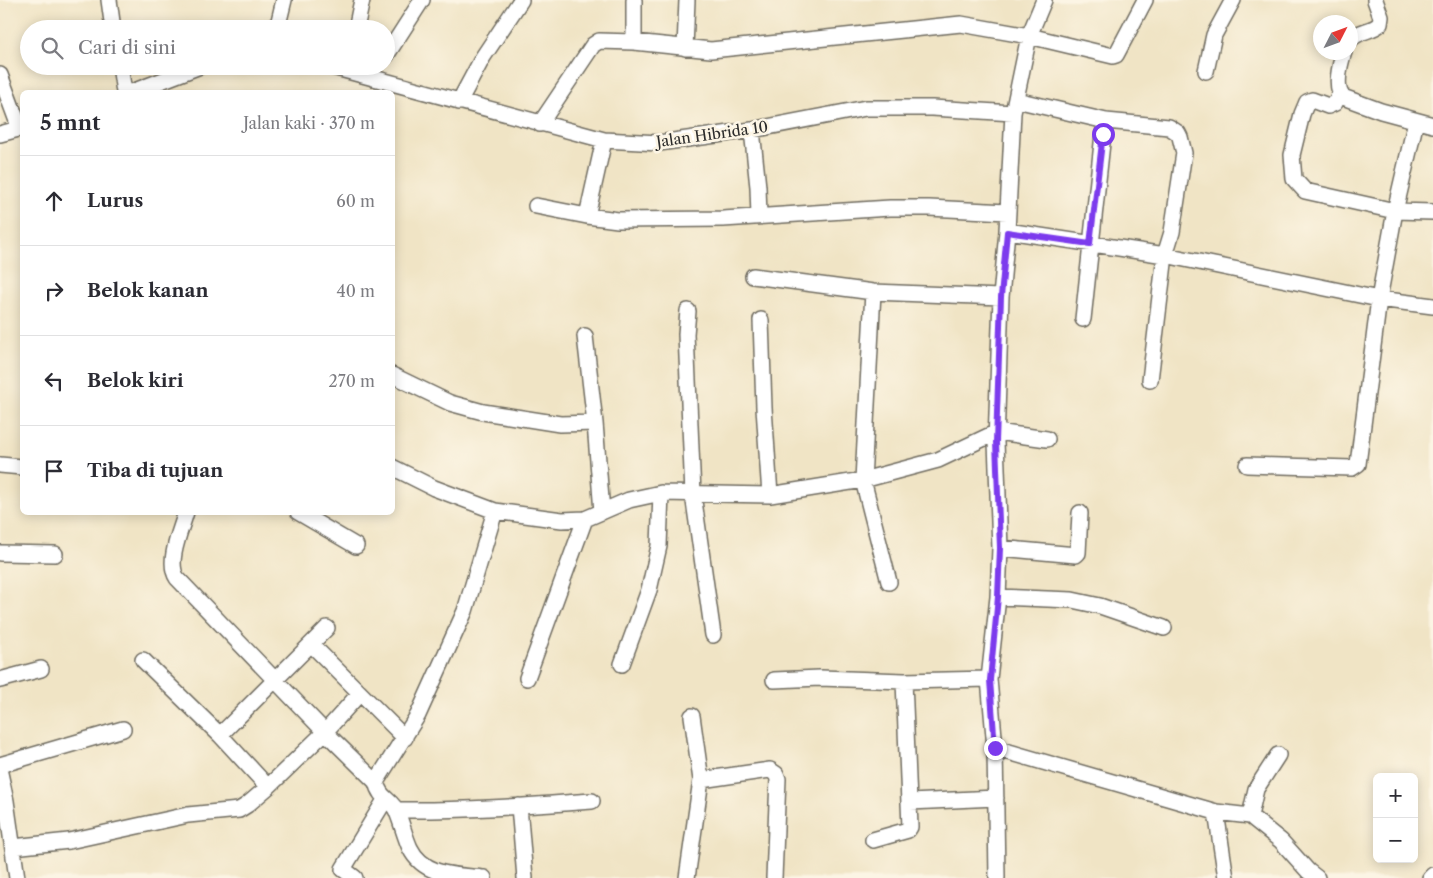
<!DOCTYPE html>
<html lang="id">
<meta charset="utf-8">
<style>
body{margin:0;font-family:"Libre Caslon Text",serif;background:#f2f2f3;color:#2b2b33}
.controls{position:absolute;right:15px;bottom:15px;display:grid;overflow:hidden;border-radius:8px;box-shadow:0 2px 12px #0003}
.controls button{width:45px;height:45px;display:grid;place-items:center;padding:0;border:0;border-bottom:1px solid #e1e1e2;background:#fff;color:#2b2b33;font:25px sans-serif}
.compass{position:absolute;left:1313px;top:15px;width:45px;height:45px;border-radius:50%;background:#fff;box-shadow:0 2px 12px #0003;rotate:48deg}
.stop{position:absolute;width:15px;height:15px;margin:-11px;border:4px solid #7c3aed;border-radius:50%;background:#fff}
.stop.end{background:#7c3aed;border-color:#fff;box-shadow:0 1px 5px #0008}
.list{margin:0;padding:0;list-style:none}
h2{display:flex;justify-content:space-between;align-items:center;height:65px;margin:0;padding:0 20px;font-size:21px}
h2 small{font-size:16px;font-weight:400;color:#7c7c81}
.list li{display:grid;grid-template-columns:32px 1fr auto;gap:15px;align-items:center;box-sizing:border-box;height:90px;padding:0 20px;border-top:1px solid #e1e1e2}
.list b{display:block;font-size:19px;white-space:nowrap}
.list em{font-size:16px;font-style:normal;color:#7c7c81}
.icon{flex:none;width:28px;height:28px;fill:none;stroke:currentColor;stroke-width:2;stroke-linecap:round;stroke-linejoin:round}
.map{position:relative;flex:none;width:1433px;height:878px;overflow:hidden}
.search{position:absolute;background:#fff;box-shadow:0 2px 12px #0003;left:20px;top:20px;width:375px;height:55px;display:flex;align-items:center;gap:12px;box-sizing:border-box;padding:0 18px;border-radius:28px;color:#7c7c81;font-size:19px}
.panel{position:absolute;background:#fff;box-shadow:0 2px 12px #0003;left:20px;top:90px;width:375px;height:425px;border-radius:8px}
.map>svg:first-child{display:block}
</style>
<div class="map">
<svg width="1433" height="878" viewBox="0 0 1433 878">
<rect width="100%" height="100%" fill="#fcf5e5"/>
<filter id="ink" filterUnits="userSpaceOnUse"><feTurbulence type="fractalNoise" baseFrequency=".02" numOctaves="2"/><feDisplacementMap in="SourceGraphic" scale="10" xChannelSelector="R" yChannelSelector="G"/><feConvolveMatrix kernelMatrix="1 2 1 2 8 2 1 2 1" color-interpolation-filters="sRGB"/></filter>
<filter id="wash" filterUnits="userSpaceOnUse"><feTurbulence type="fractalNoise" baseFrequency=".0096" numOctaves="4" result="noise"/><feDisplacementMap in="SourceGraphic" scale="20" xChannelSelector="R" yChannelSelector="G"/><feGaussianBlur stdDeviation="1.12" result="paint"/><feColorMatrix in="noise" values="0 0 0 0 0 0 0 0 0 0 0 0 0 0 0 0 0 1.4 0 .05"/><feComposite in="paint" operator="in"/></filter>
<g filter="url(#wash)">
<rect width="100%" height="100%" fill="#f0e4c5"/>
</g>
<g filter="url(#ink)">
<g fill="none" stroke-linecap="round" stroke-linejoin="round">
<defs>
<path id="minor" d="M109,0L113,29
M277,29L284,0
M356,29L362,0
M1350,40C1359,30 1371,32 1380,24L1381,17L1375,0
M634,42V0
M685,48L687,0
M1344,52C1340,64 1334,88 1343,97L1381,111L1433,125
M386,56L422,0
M120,66L124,92
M329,66L604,140L659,143L752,130L866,108H932L1013,113
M1206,71L1214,35L1233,0
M0,75L20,129
M132,92L200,66
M1340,94L1335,103L1328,106L1312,100L1307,102L1302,114L1292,155L1294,179L1305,191L1395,211L1433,212
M1016,100L1106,121L1169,127L1178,133L1180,137L1184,153L1172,232L1165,255L1150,380
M459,102L483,57L521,0
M540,124L593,45L599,41L634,42L711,50L961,24L1029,36L1113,56L1116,55L1145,0
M752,130L758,187L759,217
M0,134L22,128
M536,206L587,216L618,220L723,219L890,208H929L1007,212
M587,216L604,140
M1007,231L1165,255L1379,299L1433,306
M753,276L873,292L1001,297
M873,292L863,480L889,582
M688,311L686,334L693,494L713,635
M1083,319L1103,134L1106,121
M761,320L764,408L770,495
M585,336L595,423L602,512
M392,375L450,403L483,412L560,424L595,423
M0,465L22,467
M1247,465L1352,468L1358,464L1379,299L1395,211L1416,121
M392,467L434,488L495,511L562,520L585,519L629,500L661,493L770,495L863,480L938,460L997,432L1047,439
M186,512C181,530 166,562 177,578L325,732L376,782C380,800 392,799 397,812C402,824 405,837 410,848C424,877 457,875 484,878
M298,512L356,546
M1000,548L1076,555L1078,553L1080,513
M0,553L55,554
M998,597L1072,600L1100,606L1164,628
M311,644L405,738
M143,660L220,735L268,787
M622,664L649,590L659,546L661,493
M527,678L585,519
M0,680L41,669
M774,680L820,678L904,681L989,679
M220,735L327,628
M995,748L1216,812L1250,816L1281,841L1308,871L1317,878
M0,765L123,729
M0,773L6,801L17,878
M701,780L770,770L776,774L778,779L774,878
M376,782L418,715L465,611L495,511
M910,802L996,798
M519,806L525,878
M396,810C462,811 527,806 592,801
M1216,812L1226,878
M1250,816L1256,789L1278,755
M873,840L908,830L910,827L904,681
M13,847L69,841L188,815L239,810L247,805L268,787L325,732L360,693
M355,878L343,869L385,800
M687,878L701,780L692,716
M997,878L995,748L989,679L998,597L1000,548L996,442L1001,297L1007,231L1013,113L1029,36L1044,0
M1430,878L1433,875"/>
</defs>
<!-- minor casing -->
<use href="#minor" stroke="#706c61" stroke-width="18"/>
<!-- minor -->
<use href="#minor" stroke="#fff" stroke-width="15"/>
</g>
</g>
<g fill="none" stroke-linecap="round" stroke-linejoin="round" filter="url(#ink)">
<!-- route -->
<path stroke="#7c3aed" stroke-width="6" d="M995,748L990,680L998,597L1000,548L996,442L1001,297L1007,232L1090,244L1103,134"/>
</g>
<g text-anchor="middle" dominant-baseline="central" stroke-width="5" stroke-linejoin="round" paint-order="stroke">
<!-- street labels -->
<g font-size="15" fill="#2b2b2b" stroke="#fcf5e5">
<text transform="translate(712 134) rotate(-8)">Jalan Hibrida 10</text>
</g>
</g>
</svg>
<div class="controls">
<button>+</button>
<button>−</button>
</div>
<svg class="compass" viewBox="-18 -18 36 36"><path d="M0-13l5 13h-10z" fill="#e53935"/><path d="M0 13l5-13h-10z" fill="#7c7c81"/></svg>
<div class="stop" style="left:1103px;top:134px"></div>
<div class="stop end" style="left:995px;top:748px"></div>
<div class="search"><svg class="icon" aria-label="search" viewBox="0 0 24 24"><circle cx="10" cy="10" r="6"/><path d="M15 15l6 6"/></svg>Cari di sini</div>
<section class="panel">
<h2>5 mnt<small>Jalan kaki · 370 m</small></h2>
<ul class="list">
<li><svg class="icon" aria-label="ahead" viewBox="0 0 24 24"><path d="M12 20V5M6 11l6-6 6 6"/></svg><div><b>Lurus</b></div><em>60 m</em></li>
<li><svg class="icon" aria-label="right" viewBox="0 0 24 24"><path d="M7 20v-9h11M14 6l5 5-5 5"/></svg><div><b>Belok kanan</b></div><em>40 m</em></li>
<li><svg class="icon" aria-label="left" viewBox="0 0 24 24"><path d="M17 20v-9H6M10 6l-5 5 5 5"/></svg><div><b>Belok kiri</b></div><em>270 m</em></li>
<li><svg class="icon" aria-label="arrive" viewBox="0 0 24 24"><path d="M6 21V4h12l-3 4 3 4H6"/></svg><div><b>Tiba di tujuan</b></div></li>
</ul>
</section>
</div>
